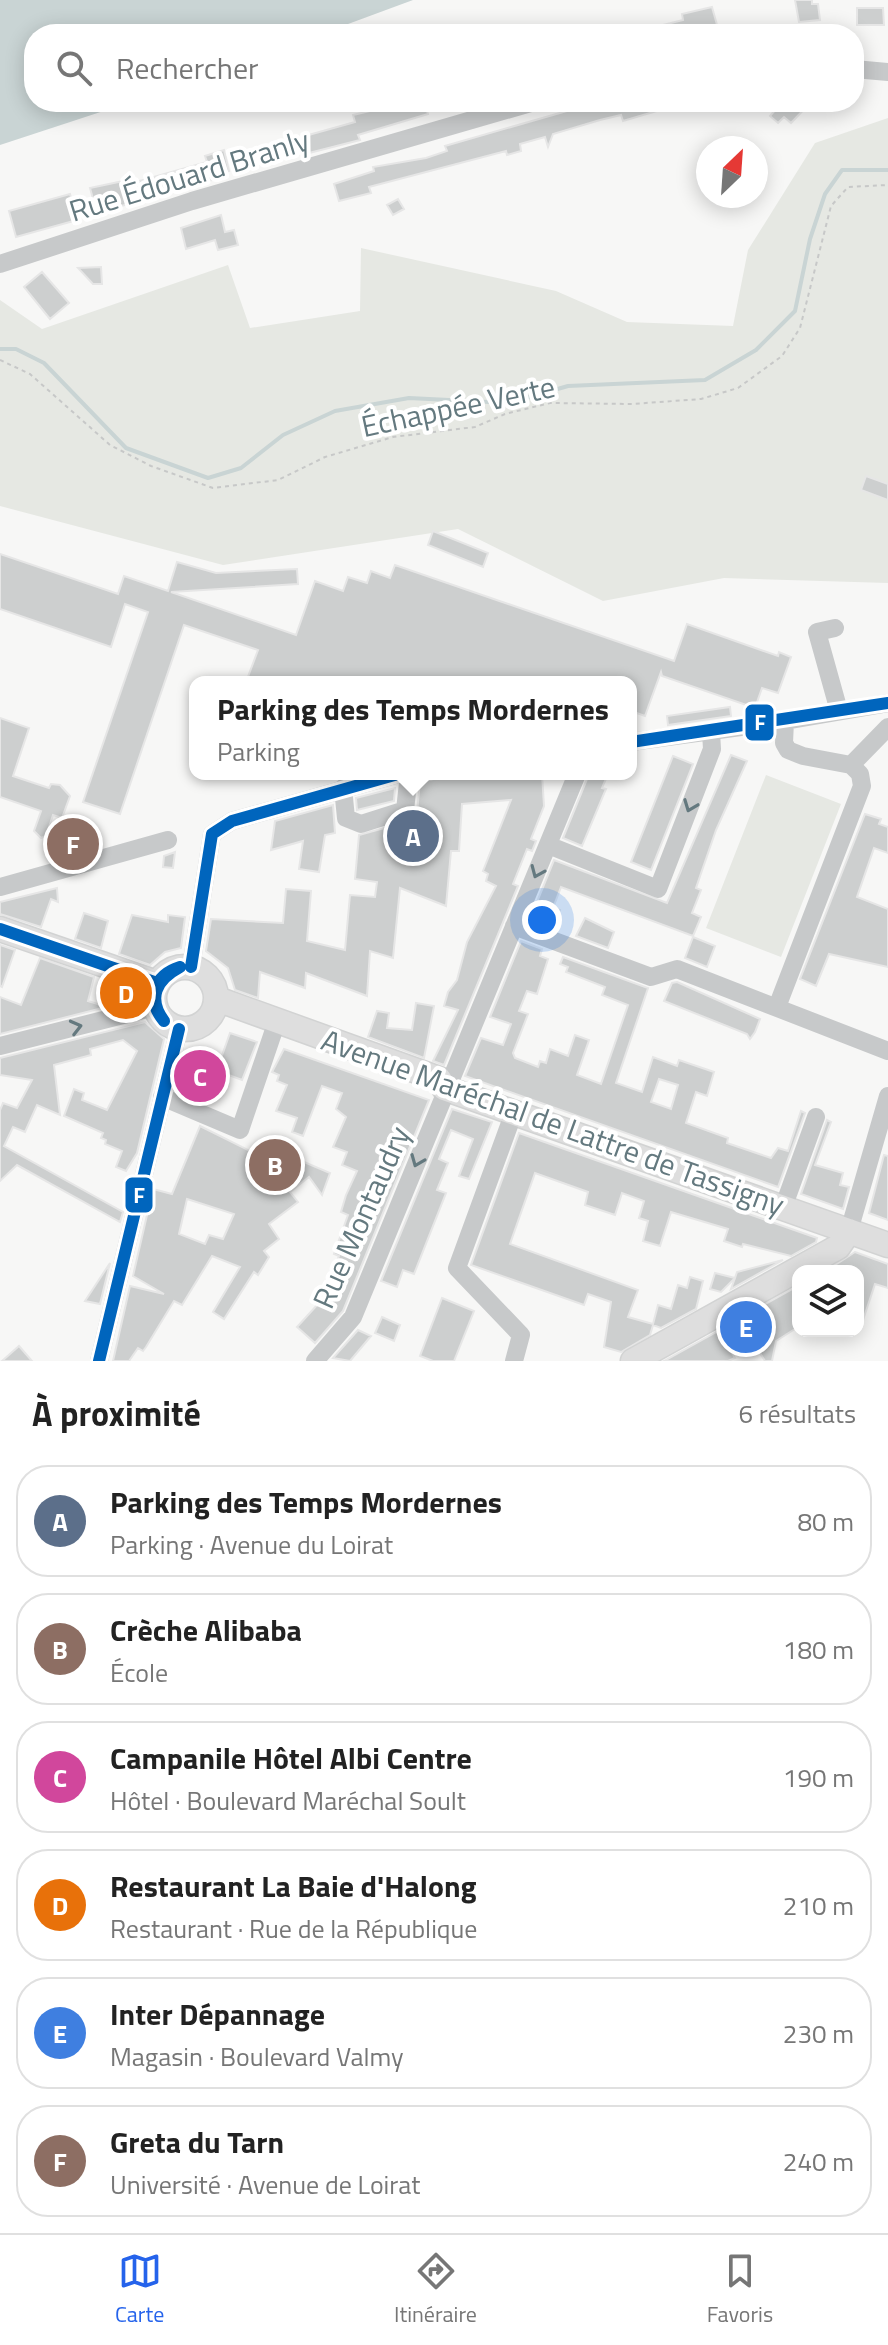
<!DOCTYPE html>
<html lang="fr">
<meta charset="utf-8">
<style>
body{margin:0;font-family:"Titillium Web",sans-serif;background:#f2f2f2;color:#222}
.controls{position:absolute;right:24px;bottom:24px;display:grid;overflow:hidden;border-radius:16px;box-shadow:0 4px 20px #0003}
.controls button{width:72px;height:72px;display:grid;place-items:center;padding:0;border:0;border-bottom:2px solid #e0e0e0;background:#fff;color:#222;font:40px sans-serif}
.compass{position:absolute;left:696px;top:136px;width:72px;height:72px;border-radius:50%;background:#fff;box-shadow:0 4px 20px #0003;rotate:25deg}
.you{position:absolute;left:542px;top:920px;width:28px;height:28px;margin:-20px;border:6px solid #fff;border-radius:50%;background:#1a73e8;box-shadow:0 0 0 12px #1a73e833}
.badge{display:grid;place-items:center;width:52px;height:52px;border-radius:50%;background:#2563eb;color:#fff;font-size:26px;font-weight:700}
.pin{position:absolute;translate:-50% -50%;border:4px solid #fff;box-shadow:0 2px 8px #0006}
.popup{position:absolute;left:189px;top:676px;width:448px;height:104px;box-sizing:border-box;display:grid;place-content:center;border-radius:16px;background:#fff;filter:drop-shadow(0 2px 6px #0005);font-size:26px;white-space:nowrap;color:#767676}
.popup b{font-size:30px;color:#222}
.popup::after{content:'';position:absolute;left:50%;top:100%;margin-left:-16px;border:16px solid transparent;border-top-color:#fff}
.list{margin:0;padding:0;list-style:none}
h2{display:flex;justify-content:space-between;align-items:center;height:104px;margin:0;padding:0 32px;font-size:34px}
h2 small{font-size:26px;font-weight:400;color:#767676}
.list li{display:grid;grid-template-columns:52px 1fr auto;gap:24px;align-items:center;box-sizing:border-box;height:112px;margin:0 16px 16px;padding:0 16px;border:2px solid #e0e0e0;border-radius:32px}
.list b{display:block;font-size:30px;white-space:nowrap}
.list p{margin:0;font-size:26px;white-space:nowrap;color:#767676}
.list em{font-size:26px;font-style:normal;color:#767676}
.icon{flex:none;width:44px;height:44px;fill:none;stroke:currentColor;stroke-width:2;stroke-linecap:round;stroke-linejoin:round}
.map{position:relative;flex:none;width:888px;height:1361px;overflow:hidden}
.search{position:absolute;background:#fff;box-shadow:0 4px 20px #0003;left:24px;right:24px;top:24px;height:88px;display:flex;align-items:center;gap:20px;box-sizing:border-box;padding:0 28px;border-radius:32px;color:#767676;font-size:30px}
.sheet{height:872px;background:#fff}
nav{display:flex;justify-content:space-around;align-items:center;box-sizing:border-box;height:112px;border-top:2px solid #e0e0e0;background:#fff;font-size:22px;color:#767676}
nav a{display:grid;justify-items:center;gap:4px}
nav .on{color:#2563eb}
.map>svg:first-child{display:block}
</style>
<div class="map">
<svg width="888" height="1361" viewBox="0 0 888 1361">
<rect width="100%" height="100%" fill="#f7f7f6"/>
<!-- green -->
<path fill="#e6e8e3" d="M888,118V583L724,578L603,601L458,529L223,565L0,506V300L42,329L228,265L250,328L360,311L361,248L556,291L627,322L733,326L748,250L815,143Z
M766,775L841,804L781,957L706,928Z"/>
<!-- water -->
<path fill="#c9d4d4" d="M0,0H413L321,34H34V102H131L0,145Z"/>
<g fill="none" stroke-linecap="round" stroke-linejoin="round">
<!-- stream -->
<path stroke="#c9d4d4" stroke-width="4" d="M0,349H16L44,363L126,448L208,478L241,468L283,435L335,411L409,398L509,403L568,386L705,380L756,350L795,311L810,239L825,194L842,170H888"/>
</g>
<!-- building -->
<path fill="#cdcfcf" stroke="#e6e6e6" stroke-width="2" fill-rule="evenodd" d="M795,0H812V4H818L820,20L799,22Z
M712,7L719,32L644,34L643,30L683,20L682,14Z
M857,8H883L884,25H857Z
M408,102H424L428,114L358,135L360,140L309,153L305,136L355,122L353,115Z
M598,102H677V105L623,121L621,115L600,120L553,134L548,147L545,137L520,144L521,151L507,155L506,151L369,187L371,193L339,201L334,184L374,171L373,167L426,158L447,151L445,146Z
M768,102H811L791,123L784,117L778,123L770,116L776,109Z
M224,150L229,171L220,173L222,177L97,213L90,188L128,180L129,184L207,162L205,156Z
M70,194L77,220L16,237L9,211Z
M398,199L404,209L393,215L387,205Z
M221,215L225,232L234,230L238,245L218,250L215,240L186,249L181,228Z
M101,267L102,284H93L78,268Z
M42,272L69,303L50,319L24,287Z
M866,476L888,484V500L861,490Z
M433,531L488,553L483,567L428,545Z
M0,554L118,594L124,576L168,591L177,562L216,573L297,569L298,584L171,592L296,635L315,581L343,591L348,577L367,583L371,571L390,578L395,565L674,661L687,624L778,656L779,652L791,657L778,693L762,688L755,708L662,676L661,672L645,716L631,711V682H353L343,678L342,682H246L258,650L184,625L120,814L83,802L148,612L125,604L111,647L0,609Z
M730,707L731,716L668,725L667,716Z
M0,718L29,728L13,776L49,788L51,784L60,785L70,796L62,818L53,815L46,836L41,838L34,831L41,811L0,797Z
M731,755L747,761L716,830L696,888L701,890L692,913L701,917L693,936L561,887L553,908L560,910L553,928L530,919L554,860L667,903Z
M673,756L693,764L651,870L631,862Z
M456,774H542L544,806L531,839L536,841L532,851L527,849L513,884L518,886L444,1065L433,1061L458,1010L444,1006L448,992L457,980L467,942L496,886L486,881L488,874L483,871L511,800L462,804L459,851H451L446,906L400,888L393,958L370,951L367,996L306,973L305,988L260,972L258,998L235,990L228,968L206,951L211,919L283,923L286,889L311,891L307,941L345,950L350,895L375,897L377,882L355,879L359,835L409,821L417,812L420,782Z
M589,774H608L602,788L606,789L582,846L563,838Z
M395,788L394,801L357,810L356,798Z
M333,805L335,833L325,835L319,872L299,869L303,841L271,850L275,821Z
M865,814L881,819L879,824L888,827V853L874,848L857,897L888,909V967L829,954L816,986L800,979Z
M175,852L173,868L163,867L164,856Z
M57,888L58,902L51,899L41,927L0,914V902Z
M84,913L108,921L101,948L75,939Z
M132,915L168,922V915L185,917L181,948L165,952L150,965L119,954Z
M585,918L614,932L608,948L576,936Z
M693,937L715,946L707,967L685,958Z
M521,941L542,949L540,956L548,959L537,994L527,991L519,1011L528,1014L513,1053L515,1058L538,1067L540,1061L546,1063L550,1049L568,1056L575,1035L589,1040L577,1075L601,1084L628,1005L602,995L605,987L566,972L568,967L560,964L563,957L648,988L616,1083L642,1092L653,1057L677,1066L679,1060L714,1072L707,1096L696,1092L686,1123L728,1138L727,1143L771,1158L778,1148L788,1151L801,1111L805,1113L778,1187L465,1076L481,1038L503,1045L511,1024L490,1017ZM659,1079L678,1085L671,1109L651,1102Z
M0,945L15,950L2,987L0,986Z
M40,958L94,977L88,1001L101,1005L109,982L138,992V999L0,1034V997L21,1005Z
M677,982L760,1019L755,1032L750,1039L747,1034L664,1001L672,983Z
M416,1003L434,1006L424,1058L368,1037L377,1011L389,1013L387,1028L412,1030Z
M145,1022L164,1039L137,1153L126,1171L116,1167L122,1151L105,1144L106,1140L101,1138L103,1133L64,1116L74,1089L84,1093L82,1100L107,1110L137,1051L123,1040L90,1049L91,1055L54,1065L60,1115L37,1105L25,1132L13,1127L4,1146L123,1212L120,1222L17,1165L0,1181V1110L3,1103L17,1108L32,1080L0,1075V1058Z
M230,1033L257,1042L242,1080L218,1071L206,1102L182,1092L193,1050L220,1061Z
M284,1049L429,1100L343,1311L315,1343L297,1327L318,1304L327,1309L337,1284L329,1280L339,1256L334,1254L348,1215L341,1212L346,1195L357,1171L342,1165L347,1152L333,1147L346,1117L336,1109L342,1093L322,1086L303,1136L292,1132L297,1118L276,1111L287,1085L277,1081L279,1075L272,1072Z
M452,1109L492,1122L469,1179L459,1176L473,1139L451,1130L439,1159L448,1163L437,1190L446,1193L414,1274L403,1270L397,1287L381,1281Z
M827,1120L831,1122L815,1165L843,1173L840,1185L849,1187L843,1209L801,1194Z
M200,1126L256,1154L276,1139L301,1177L304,1170L297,1159L330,1173L322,1195L309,1177L290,1192L298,1202L269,1224L279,1239L264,1251L269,1257L258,1275L254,1272L224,1319L213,1312L240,1267L212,1256L182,1305L174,1301L146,1347L143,1351L138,1348L129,1361H113L130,1286L164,1294L133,1276L153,1189L172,1194ZM187,1199L234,1214L223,1239L209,1235L205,1244L179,1234Z
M519,1133L817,1238L816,1242L791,1256L743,1244L742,1247L724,1241L728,1229L671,1212L660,1246L643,1241L648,1221L639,1218L644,1201L622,1193L615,1215L585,1205L588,1192L535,1173L510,1244L638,1290L628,1317L653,1324L658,1305L671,1309L678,1285L687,1288L690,1277L703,1281L696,1309L661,1328L653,1325L650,1335L621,1352L604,1347L611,1302L588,1294L584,1305L471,1265Z
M884,1155L888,1156V1220L869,1213Z
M855,1252L888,1264V1288L875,1284L860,1329L858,1271H826Z
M783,1260L731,1289L735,1278L721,1292L710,1289L715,1273L735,1278L737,1272Z
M110,1263L100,1304L85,1301Z
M798,1286V1327L776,1341L772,1361H765L753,1342L732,1353L735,1358L728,1361H664L720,1330L726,1341L733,1322Z
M442,1298L474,1311L454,1361H433L420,1356Z
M382,1317L400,1325L394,1341L375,1333Z
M358,1330L371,1336L350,1361L333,1358Z
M19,1346L32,1361H2Z"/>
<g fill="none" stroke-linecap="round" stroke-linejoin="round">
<defs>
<path id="major" d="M0,929L157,983
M154 998a31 31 0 1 1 62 0a31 31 0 1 1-62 0Z
M217,999L439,1079L444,1088L888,1245
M633,1361L838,1247L849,1231"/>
</defs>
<!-- major casing -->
<use href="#major" stroke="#d2d3d3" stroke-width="27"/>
<!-- path -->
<path stroke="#c7c8c8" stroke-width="2" stroke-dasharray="4 4" stroke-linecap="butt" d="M0,360L30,374L110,445L151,466L213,488L278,480L325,457L393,437L475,427L505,414L550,403L632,404L701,399L738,388L782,356L800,328L831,206L848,187L888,185"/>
<!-- minor -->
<path stroke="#c7c9ca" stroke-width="18" d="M854,69L888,72
M0,264L192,201L534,102
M835,628L817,632L839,711
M785,721L784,743L788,750L803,756L851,765L888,727
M631,742L785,721L888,703
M343,788L346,818L361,824L405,810L409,774
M548,845L658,889L712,749L711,732
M0,887L168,840
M514,926L651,977L677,969L888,1051
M191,967L212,834L232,821L398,774
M777,1007L862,786L860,774L851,765
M0,1046L143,1010L154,1003
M162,1097L240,1130L277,1021
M783,1208L816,1117
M849,1231L888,1096
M99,1361L179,1029
M315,1361L353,1317L577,774
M514,1361L521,1335L457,1268L514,1112"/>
<!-- major -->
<use href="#major" stroke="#dedede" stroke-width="24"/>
<defs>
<path id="bus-1" d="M631,742L888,703
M212,834L232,821L398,774
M0,929L157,983
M191,967L212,834
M164,1021C146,1000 154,975 180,967
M164,1021C147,998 156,980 180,967
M99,1361L179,1029"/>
</defs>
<!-- bus-1 casing -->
<use href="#bus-1" stroke="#fff" stroke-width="18"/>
<!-- bus-1 -->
<use href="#bus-1" stroke="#0065bd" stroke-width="12"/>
</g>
<!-- one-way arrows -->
<defs><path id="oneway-chevron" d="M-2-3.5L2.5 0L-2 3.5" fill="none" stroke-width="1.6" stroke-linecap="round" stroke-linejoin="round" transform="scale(2)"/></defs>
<g stroke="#64797f">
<use href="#oneway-chevron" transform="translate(690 806) rotate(111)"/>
<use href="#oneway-chevron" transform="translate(537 872) rotate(113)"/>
<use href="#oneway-chevron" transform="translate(76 1027) rotate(-14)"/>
<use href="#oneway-chevron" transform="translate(417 1161) rotate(112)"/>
</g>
<g text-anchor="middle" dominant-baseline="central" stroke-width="8" stroke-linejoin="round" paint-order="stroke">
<!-- street labels -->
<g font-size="30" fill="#64797f" stroke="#fff">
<text transform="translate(189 175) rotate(-17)">Rue Édouard Branly</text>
<text transform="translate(458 406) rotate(-12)">Échappée Verte</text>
<text transform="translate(553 1122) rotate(20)">Avenue Maréchal de Lattre de Tassigny</text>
<text transform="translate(361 1217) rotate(-66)">Rue Montaudry</text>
</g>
</g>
<g stroke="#fff" stroke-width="3">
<rect x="744" y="703" width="31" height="39" rx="8" fill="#0065bd"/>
<rect x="124" y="1176" width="30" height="38" rx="8" fill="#0065bd"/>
</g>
<g font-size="22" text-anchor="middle" font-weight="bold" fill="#fff">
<text x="760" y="730">F</text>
<text x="139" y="1203">F</text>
</g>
</svg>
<div class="controls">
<button><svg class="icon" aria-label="layers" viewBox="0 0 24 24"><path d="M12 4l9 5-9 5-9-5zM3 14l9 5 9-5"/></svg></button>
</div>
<svg class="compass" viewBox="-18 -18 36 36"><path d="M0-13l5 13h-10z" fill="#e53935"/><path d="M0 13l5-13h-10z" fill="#767676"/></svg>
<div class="you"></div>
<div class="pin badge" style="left:413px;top:836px;background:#5c6f8a">A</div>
<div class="popup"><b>Parking des Temps Mordernes</b>Parking</div>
<div class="pin badge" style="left:275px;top:1165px;background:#8d6e63">B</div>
<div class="pin badge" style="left:200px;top:1076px;background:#d1479c">C</div>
<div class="pin badge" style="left:126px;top:993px;background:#e8710a">D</div>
<div class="pin badge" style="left:746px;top:1327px;background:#3f7fe0">E</div>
<div class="pin badge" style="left:73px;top:844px;background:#8d6e63">F</div>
<div class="search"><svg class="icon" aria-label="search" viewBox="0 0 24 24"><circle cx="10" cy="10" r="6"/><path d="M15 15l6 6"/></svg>Rechercher</div>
</div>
<section class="sheet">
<h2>À proximité<small>6 résultats</small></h2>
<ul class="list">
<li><span class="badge" style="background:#5c6f8a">A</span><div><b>Parking des Temps Mordernes</b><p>Parking · Avenue du Loirat</p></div><em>80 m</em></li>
<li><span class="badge" style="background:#8d6e63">B</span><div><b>Crèche Alibaba</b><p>École</p></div><em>180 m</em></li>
<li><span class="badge" style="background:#d1479c">C</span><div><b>Campanile Hôtel Albi Centre</b><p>Hôtel · Boulevard Maréchal Soult</p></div><em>190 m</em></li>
<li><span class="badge" style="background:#e8710a">D</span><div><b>Restaurant La Baie d'Halong</b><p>Restaurant · Rue de la République</p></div><em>210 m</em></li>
<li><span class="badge" style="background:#3f7fe0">E</span><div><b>Inter Dépannage</b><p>Magasin · Boulevard Valmy</p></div><em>230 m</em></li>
<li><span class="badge" style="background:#8d6e63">F</span><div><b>Greta du Tarn</b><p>Université · Avenue de Loirat</p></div><em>240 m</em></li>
</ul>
</section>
<nav>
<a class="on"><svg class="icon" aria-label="map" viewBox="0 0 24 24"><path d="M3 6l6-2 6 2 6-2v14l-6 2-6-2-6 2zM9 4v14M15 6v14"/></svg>Carte</a>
<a><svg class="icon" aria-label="directions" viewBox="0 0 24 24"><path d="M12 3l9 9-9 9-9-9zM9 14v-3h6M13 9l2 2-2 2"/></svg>Itinéraire</a>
<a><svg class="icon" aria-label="saved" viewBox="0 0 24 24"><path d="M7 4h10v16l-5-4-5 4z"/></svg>Favoris</a>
</nav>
